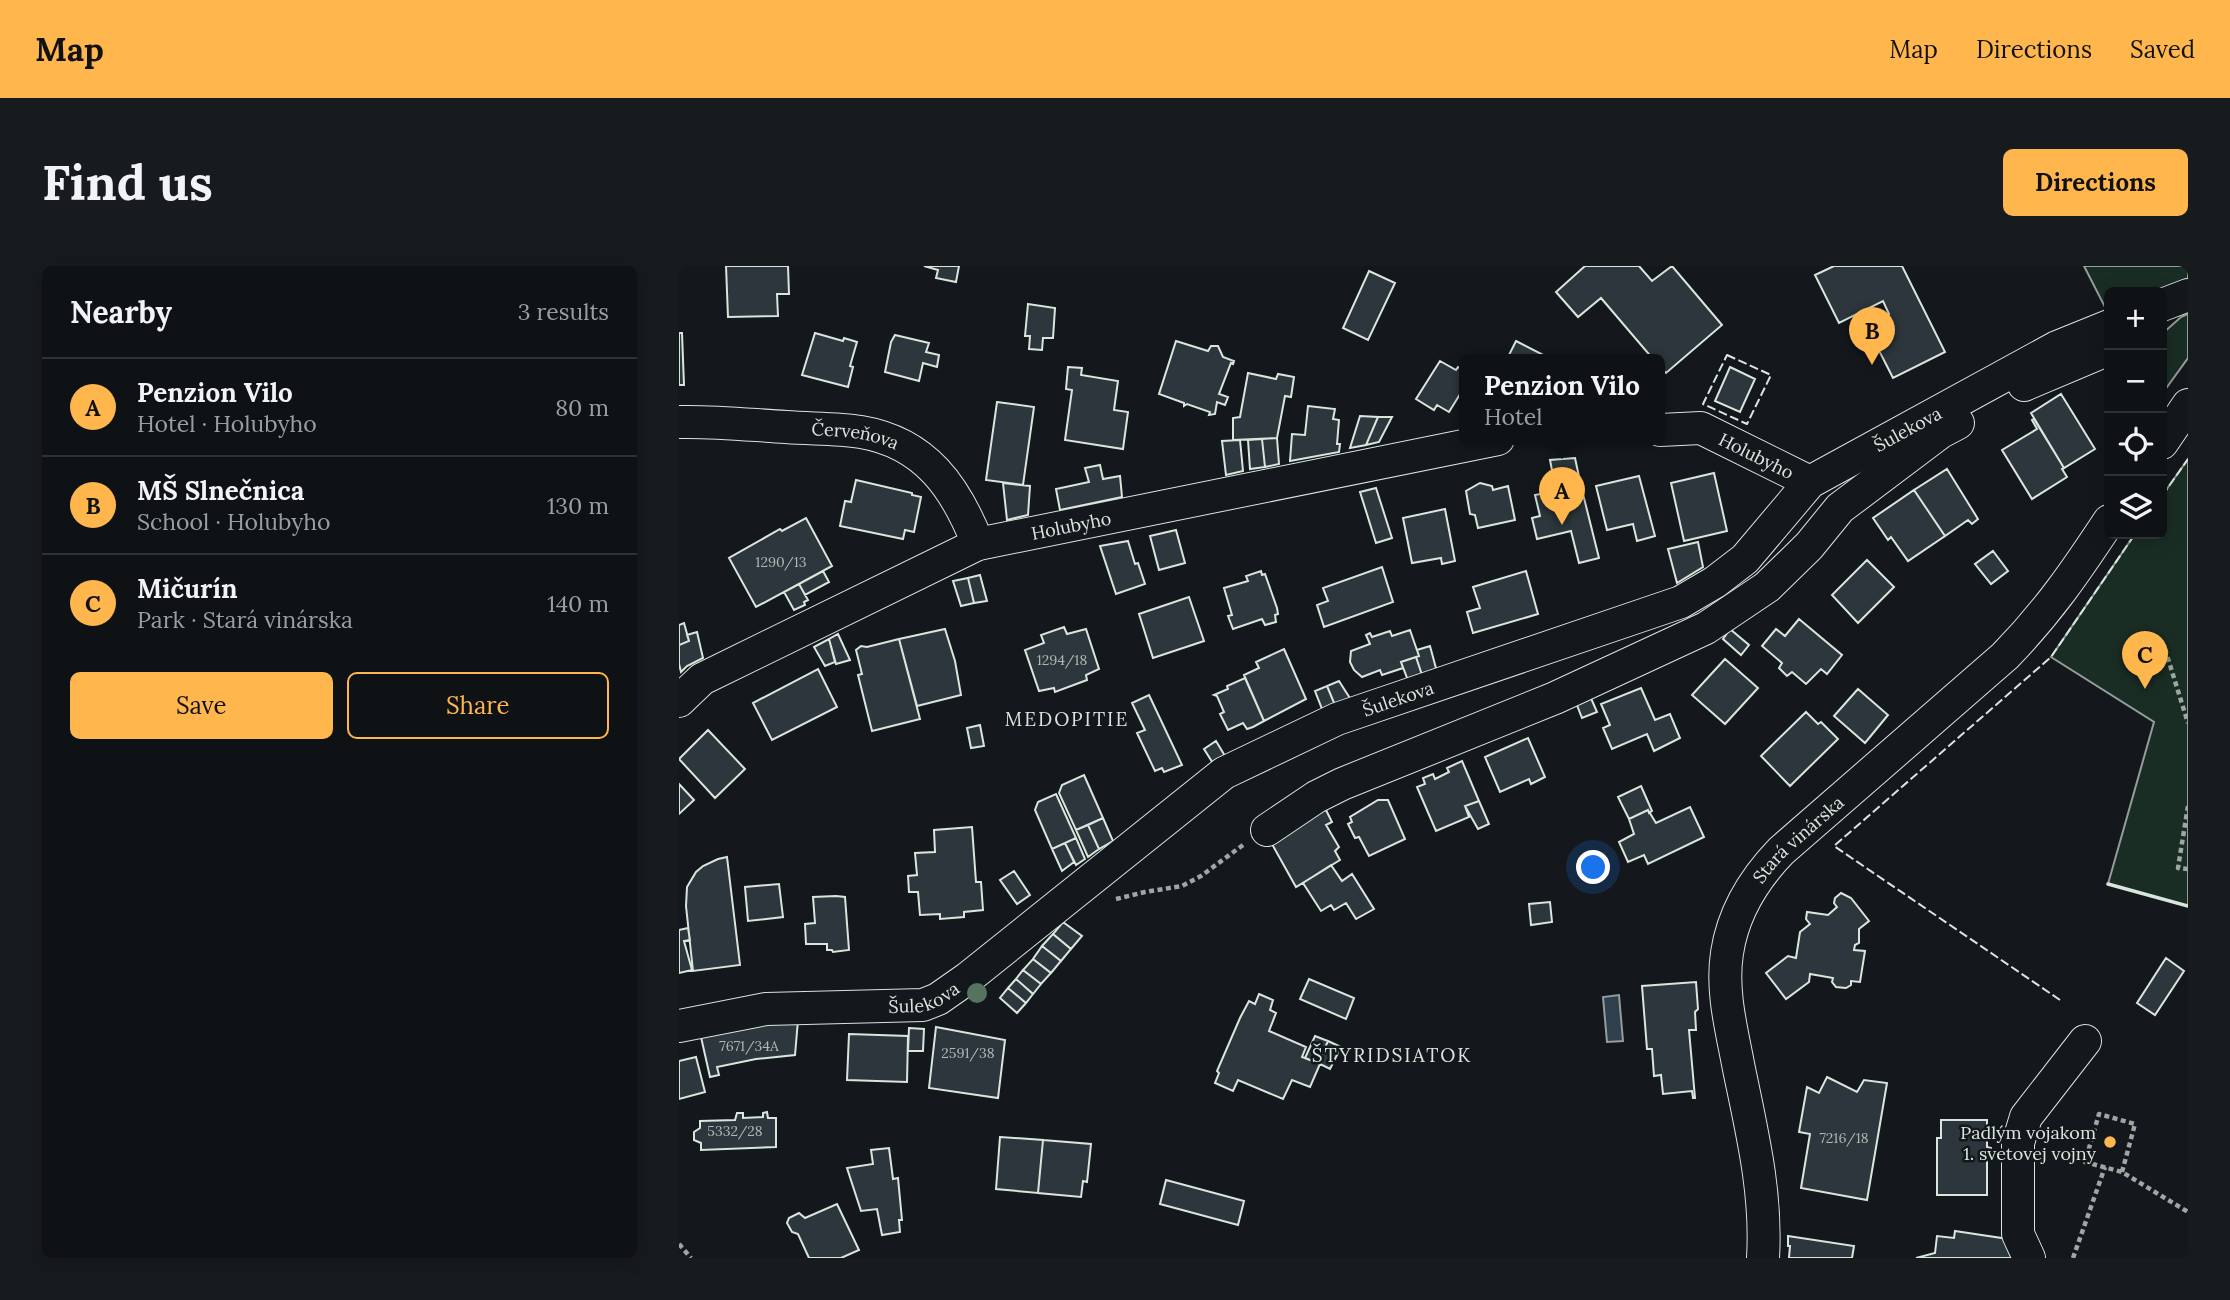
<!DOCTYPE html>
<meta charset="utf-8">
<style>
body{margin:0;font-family:Lora,serif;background:#181b1e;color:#f1f3f6}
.controls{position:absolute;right:21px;top:21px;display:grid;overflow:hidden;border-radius:10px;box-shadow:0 4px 18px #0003}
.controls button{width:63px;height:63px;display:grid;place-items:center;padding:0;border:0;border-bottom:2px solid #2f3234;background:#0f1215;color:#f1f3f6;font:35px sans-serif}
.you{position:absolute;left:915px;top:602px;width:24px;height:24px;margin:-18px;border:5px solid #fff;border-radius:50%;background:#1a73e8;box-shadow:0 0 0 10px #1a73e833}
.badge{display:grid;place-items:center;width:46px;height:46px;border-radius:50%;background:#ffb74d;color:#111;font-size:23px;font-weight:700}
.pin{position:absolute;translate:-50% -58px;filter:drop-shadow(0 2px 4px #0008)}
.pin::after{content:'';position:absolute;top:37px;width:24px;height:21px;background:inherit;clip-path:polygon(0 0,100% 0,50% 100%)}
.popup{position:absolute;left:780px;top:88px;width:206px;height:91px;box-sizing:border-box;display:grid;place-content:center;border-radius:10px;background:#0f1215;filter:drop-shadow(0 2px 5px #0005);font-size:23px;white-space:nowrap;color:#9b9ea0}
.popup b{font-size:26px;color:#f1f3f6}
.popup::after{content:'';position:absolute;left:50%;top:100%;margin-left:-14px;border:14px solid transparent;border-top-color:#0f1215}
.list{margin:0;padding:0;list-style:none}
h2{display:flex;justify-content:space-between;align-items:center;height:91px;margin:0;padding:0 28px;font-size:30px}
h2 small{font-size:23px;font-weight:400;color:#9b9ea0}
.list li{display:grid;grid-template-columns:46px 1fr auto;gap:21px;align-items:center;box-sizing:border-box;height:98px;padding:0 28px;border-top:2px solid #2f3234}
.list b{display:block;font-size:26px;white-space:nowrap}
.list p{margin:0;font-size:23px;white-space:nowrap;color:#9b9ea0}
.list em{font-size:23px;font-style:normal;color:#9b9ea0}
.actions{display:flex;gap:14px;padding:21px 28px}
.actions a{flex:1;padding:16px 0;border:2px solid #ffb74d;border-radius:10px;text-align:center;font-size:24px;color:#ffb74d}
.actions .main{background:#ffb74d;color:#111}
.icon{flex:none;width:38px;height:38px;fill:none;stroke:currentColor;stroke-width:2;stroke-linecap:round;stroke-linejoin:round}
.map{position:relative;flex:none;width:1509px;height:992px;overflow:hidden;border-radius:10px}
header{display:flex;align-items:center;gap:42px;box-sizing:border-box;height:98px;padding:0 35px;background:#ffb74d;color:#111}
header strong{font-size:33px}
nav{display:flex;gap:38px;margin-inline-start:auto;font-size:24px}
.intro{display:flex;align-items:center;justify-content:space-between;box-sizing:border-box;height:168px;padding:0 42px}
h1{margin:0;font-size:49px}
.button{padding:18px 32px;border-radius:10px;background:#ffb74d;color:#111;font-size:24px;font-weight:700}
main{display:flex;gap:42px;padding:0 42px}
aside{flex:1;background:#0f1215;border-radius:10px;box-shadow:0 4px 18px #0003}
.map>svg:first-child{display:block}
</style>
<header>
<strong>Map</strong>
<nav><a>Map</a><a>Directions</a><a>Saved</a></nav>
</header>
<div class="intro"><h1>Find us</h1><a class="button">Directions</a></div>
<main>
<aside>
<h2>Nearby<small>3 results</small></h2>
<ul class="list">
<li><span class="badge">A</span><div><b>Penzion Vilo</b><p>Hotel · Holubyho</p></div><em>80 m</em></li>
<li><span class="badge">B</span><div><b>MŠ Slnečnica</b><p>School · Holubyho</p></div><em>130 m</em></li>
<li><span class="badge">C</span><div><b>Mičurín</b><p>Park · Stará vinárska</p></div><em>140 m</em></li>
</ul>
<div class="actions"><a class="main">Save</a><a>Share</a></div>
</aside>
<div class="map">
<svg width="1509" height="992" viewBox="0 0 1509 992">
<rect width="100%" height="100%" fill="#14181c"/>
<!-- green -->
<path fill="#1a2d24" stroke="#939e99" stroke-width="2" d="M1405,0H1509V19L1483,26H1430L1429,47Z
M1509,48V92L1483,128V68L1502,51Z
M1509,193V640L1429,618L1475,456L1372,391L1456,268H1483V230Z"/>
<!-- water -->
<path fill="#2f3f4d" stroke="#939e99" stroke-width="2" d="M940,729L944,775L928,776L924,731Z"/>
<!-- building -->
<path fill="#2c363c" stroke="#d8e6dc" stroke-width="2" d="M47,0H109L110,28H98L99,50L49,51Z
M245,0H280L277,16L257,12L259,4Z
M906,0H960L973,15L993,0L1043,59L987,107L981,101V93H974L922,32L899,51L877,26Z
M1155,0H1223L1266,86L1214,112L1187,59L1210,48L1204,35L1160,57L1136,9Z
M690,5L716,17L689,74L664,62Z
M349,38L376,42L374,72H364L363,84L350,83L351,70H346Z
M0,67H3L5,119H0Z
M136,67L164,75L165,72L178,76L171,100L174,101L169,121L123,109Z
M216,69L250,77L247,86L260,89L258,101L244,97L240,115L206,106L212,76Z
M497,75L529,85L532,80H539L544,91L555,95L554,98L552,97L540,128L549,131L546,139L538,136L536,148L530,149L531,146L508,138L505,140V137L480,128Z
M837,75L872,93H828Z
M761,95L777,104L779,101L785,104V126L783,125L770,146L758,139L755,144L737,133Z
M389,101L403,102L402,109L439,115L435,144L449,146L444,183L386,174L393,124L387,123Z
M1051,101L1076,113L1061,146L1036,135Z
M569,107L597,113L599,108L615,111L612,131L606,130L598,172L554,174V152L561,151Z
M1382,128L1416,183L1385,202L1352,147Z
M318,136L355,141L344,219L307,214Z
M629,140L656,143L654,153L660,154L658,178H661L660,186L611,195L613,168L626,169Z
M681,150L699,151L687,179L671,182Z
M699,151H713L700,176L687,179Z
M1355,153L1385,202L1383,203L1388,211L1353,233L1323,184L1358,163L1353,154Z
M598,172L600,198L586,201L583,173Z
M583,173L586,201L571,203L569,174Z
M561,174L564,205L547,209L543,175Z
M896,192L902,220L877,225L871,194Z
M421,199L424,213L441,210L443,231L381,244L377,223L410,216L406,202Z
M1268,203L1299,253L1293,258L1289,254L1266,270L1235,224Z
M1035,207L1048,265L1005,275L992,217Z
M960,210L976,270L958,275L954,258L928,264L917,220Z
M177,214L233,227V229L242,231L235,266L226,264L224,273L161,260L166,235L172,236Z
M324,217L351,220L349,249L328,254Z
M801,217L813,220L814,224L829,220L836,254L799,262L796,249L791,248L787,225Z
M902,220L920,292L900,297L892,265L858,273L853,252L861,250L856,229Z
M697,222L713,272L697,277L681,226Z
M1235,224L1266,270L1229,295L1212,271L1209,274L1194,252Z
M766,243L776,295L763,298L762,292L733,297L724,252Z
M127,252L153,300L77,341L50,292L101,263L103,265Z
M497,264L506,297L480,304L471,270Z
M449,275L456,298L459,297L466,318L437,328L421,280Z
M1019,276L1024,301L998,317L989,283Z
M1314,285L1329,305L1312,318L1296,298Z
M1188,294L1215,321L1179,357L1153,329Z
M703,301L714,336L645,361L638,339L649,335L644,322Z
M144,305L150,316L126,329L120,318Z
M582,305L583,309L586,308L598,342L599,348L596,349L597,356L586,359L583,353L554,363L549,350L553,349L545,322L569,315L567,310Z
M847,305L859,348L794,367L788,346L801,342L794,321Z
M301,309L308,335L295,337L289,312Z
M289,312L295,337L282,340L274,315Z
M120,318L129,334L125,336L126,339L115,344L105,326Z
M510,331L525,375L474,392L460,348Z
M1120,353L1163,389L1148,408L1142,403L1127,418L1113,406L1108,410L1100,402L1103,397L1083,380L1097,363L1106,370Z
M5,357L10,375L0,379V359Z
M385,361L388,368L407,363L420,403L407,409L408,414L376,426L375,422L360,425L346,384L365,377L362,369Z
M266,363L276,395L282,429L238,440L220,373Z
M1051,363L1070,379L1062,389L1044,373Z
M731,364L740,390L722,396L724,402L703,409L701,404L683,411L675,404L671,396L672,385L691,378L687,369L691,367L693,371L711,365L713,370Z
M18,366L24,392L8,400L2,406L0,398V379L10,375L8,369Z
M159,368L171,394L157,398L150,373Z
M150,373L156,396L146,400L135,381Z
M220,373L241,453L193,465L179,409L183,408L177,384L182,380L188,381Z
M751,380L758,406L744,412L737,391L740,390L738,384Z
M605,383L627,433L585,455L565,409L580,402L577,396Z
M737,391L744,412L730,417L722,396Z
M1046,393L1079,422L1046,458L1013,429Z
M139,403L158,441L93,474L74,437Z
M566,412L585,455L574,461L568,463L564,457L549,464L541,448L545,446L538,430L535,429L549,423L548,420Z
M660,415L674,437L658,444L648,420Z
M648,420L658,444L645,448L636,425Z
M962,422L976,454L991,448L1001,472L975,485L968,468L933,483L924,462L931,459L922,438Z
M908,423L918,446L903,452L894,429Z
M1179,423L1209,449L1186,477L1155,450Z
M470,429L503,499L485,506L483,502L476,505L458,467L466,464L453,437Z
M1127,446L1139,458L1142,456L1159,473L1111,520L1082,490Z
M301,459L305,480L292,482L288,462Z
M29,464L66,503L36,532L0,493Z
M849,472L866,511L852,518L850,513L821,526L806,491Z
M537,475L549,495L537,502L525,483Z
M783,495L800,535L786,540L790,551L757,565L738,521L746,518L744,512L754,508L756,513L770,506L768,502Z
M405,509L424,552L397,564L380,527L383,519Z
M0,518L15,534L0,548Z
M962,520L973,545L970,547L969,544L950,553L939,531Z
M377,528L397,572L373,583L356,544L359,536Z
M699,534H709L726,573L690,590L680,571L676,572L669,558L673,556L671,551Z
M800,535L810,558L799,563L786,540Z
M644,538L653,556L647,559L660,581L656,585L661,594L617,621L589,571Z
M1011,541L1025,571L969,598L965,589L949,596L940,576L955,568L950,553L969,544L977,557Z
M424,552L434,575L420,583L409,559Z
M409,559L420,583L409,591L397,564Z
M293,561L297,616H302L304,644L285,646V651L261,653V648L241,649L239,626H230L229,610L238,609L236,587L256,586L255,564Z
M397,572L406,593L397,599L386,577Z
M386,577L395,596L383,605L373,583Z
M48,591L61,699L14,705L7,640L8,621L17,606L24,600L39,593Z
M652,599L663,615L673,608L695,643L677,653L667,637L655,644L652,639L642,645L624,617Z
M335,605L351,629L338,638L321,614Z
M100,618L104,651L69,655L66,621Z
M1162,627L1172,632L1190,655L1180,663V677L1176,679L1175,684L1186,685L1181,716L1172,715V719L1167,722L1157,721L1153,716L1154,712L1131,708L1130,716L1107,733L1087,707L1109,690L1117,692L1121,666L1131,658L1127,653L1128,646L1149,649L1158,641L1155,637L1156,632Z
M157,630L166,631L170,684L154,686L153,684H148V678H127L126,658L136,657L134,631Z
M871,636L873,656L852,659L850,638Z
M384,656L403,670L392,683L374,668Z
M9,662L11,674L5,675L13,704L0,707V664Z
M374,668L392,683L382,695L363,680Z
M363,680L382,695L372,707L354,693Z
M1487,692L1505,705L1476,749L1458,737Z
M354,693L372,707L362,718L344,704Z
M344,704L362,718L354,728L337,713Z
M337,713L354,728L347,737L329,722Z
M630,713L675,732L667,753L621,733Z
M1017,716L1019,743L1016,746L1017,764H1010L1016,832H1014L1013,825L984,828L982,809L975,810L973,783H968L963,720Z
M329,722L347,737L338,747L321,732Z
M580,728L594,734L591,744L597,747L590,765L627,781L623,791L641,798L631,821L613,814L604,833L559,814L554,825L536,817L540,807L538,805L561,752L570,735L576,738Z
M119,754L116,789L77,793L38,801L40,809L31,811L22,771L79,758Z
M257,761L326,774L319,832L250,822Z
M230,762L245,763L244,785H229Z
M170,768L229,770L228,816L168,814Z
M636,770L649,775L639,797L626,792Z
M649,775L662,781L651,803L639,797Z
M17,791L26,826L0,833V795Z
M1148,811L1178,826L1185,814L1208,817L1188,934L1122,922L1131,868L1120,866L1128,821L1140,827Z
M88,846L89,852H97V881L22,884V877L15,874V866L21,862V855L56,854L58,847H64V852L84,851V847Z
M1262,854H1308V881L1312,882V891H1308V929H1258V872H1262Z
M321,871L364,874L359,927L317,923Z
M364,874L412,878L408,916L404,915L402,931L359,927Z
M210,882L214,913L219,912L223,954H220L221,966L203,969L198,943L182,945L168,902L194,898L192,884Z
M487,914L565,935L559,959L481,938Z
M158,938L180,984L162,992H130L119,968L113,966L108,957L110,952L120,947L126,952Z
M1276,965L1329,973L1337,992H1237L1256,987L1258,970L1275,972Z
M1109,970L1175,980L1173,992H1110L1111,980H1109Z"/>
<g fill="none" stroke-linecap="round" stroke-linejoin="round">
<defs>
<g id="minor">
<path d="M1483,39L1509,29"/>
<path d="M1345,119L1430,83"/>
<path id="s1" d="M0,156C35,155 72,159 107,161C132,163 158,162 182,166C247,177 277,222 299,278"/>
<path id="s2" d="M981,164L1022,162L1131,216"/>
<path d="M1483,177L1509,139"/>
<path id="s3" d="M0,435L23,413L299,278L819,173"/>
<path d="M588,564L637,531L663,518L876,432L1027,362L1088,321L1130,280L1161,242L1262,166L1279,157"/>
<path id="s4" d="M0,760L87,743L244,739L259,733L289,712L545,507L658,453L1002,336L1036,316L1066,293L1131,216L1378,81L1430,60"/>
<path id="s5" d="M1084,992C1088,927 1073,866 1060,803C1053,765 1042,726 1048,687C1054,647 1074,614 1102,585L1326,390C1369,346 1397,305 1430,255"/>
<path d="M1350,992L1339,968V877L1347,851L1406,775"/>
</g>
</defs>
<!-- minor casing -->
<use href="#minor" stroke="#d8e6dc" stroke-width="34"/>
<!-- path -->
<path stroke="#9da8a2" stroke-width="4.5" stroke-dasharray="5 3.5" stroke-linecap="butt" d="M1486,383L1509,457
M1509,540L1499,602L1509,603
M437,633L466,626L503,620L522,610L564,579
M1443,906L1456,858L1420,848L1406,896L1443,906L1509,946
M0,978L12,992
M1394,992L1426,901"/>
<!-- minor -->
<use href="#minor" stroke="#14181c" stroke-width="32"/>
<!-- fence -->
<path stroke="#d8e6dc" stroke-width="2" stroke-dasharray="9 3.5" stroke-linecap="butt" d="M1048,89L1092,109L1068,158L1024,138Z
M1483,230L1509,193
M1381,734L1155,580L1372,391L1456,268"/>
<!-- wall -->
<path stroke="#d8e6dc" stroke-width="3.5" d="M1429,618L1509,640"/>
</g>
<!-- trees -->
<circle fill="#55745f" cx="298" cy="727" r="10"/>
<!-- markers -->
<circle fill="#ffb74d" stroke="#14181c" stroke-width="2.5" cx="1431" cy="876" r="7"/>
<g text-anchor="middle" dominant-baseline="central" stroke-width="5" stroke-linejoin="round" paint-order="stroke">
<!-- number labels -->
<g font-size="14" fill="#adbab4">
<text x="102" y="296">1290/13</text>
<text x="383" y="394">1294/18</text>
<text x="70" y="780">7671/34A</text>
<text x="289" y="787">2591/38</text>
<text x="56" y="865">5332/28</text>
<text x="1165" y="872">7216/18</text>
</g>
<!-- street labels -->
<g font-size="18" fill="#d8e6dc" stroke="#14181c">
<text stroke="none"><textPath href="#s4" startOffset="1404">Šulekova</textPath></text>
<text stroke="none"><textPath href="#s1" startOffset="177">Červeňova</textPath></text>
<text stroke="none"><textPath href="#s2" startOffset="103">Holubyho</textPath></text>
<text stroke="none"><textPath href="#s3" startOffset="434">Holubyho</textPath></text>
<text stroke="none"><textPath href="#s4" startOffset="816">Šulekova</textPath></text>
<text stroke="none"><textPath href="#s5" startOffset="446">Stará vinárska</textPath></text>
<text stroke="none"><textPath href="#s4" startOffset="248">Šulekova</textPath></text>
</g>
<!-- poi labels -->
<g font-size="18" fill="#d8e6dc" stroke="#14181c" text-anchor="end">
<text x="1417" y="866">Padlým vojakom<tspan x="1417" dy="21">1. svetovej vojny</tspan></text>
</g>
<!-- neighbourhood labels -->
<g font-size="19" letter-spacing="2" fill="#d8e6dc" stroke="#14181c">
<text x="388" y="453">MEDOPITIE</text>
<text x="713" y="789">ŠTYRIDSIATOK</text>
</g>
</g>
</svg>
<div class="controls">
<button>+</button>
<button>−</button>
<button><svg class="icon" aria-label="locate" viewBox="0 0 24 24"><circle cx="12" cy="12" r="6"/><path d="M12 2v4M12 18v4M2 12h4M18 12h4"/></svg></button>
<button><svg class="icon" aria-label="layers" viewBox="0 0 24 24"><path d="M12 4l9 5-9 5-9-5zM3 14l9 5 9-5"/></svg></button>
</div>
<div class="you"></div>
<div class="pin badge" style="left:883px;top:259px">A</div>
<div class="popup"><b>Penzion Vilo</b>Hotel</div>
<div class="pin badge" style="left:1193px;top:99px">B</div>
<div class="pin badge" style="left:1466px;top:423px">C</div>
</div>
</main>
